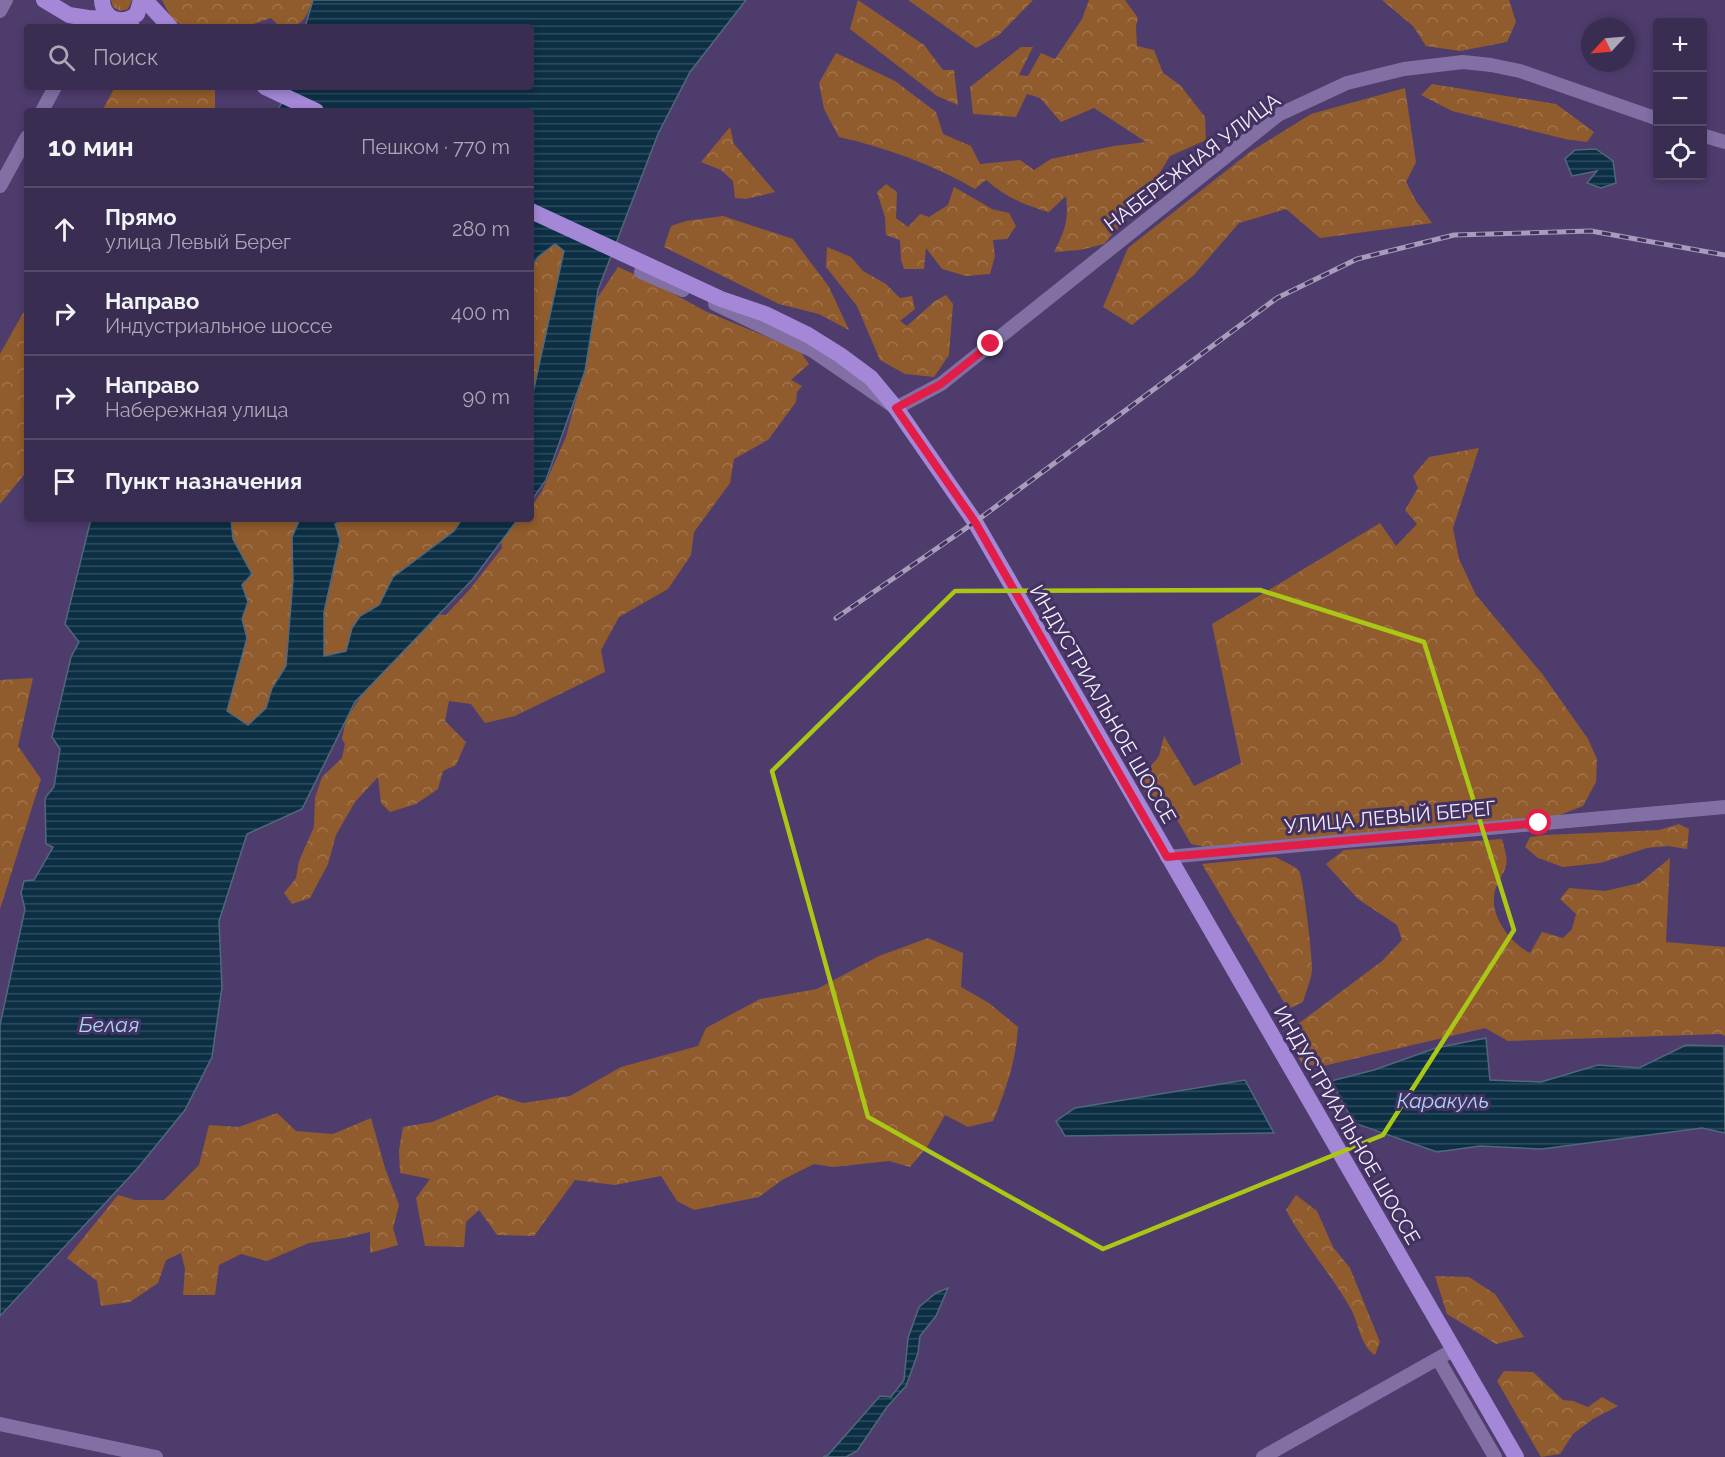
<!DOCTYPE html>
<html lang="ru">
<meta charset="utf-8">
<style>
body{margin:0;font-family:Raleway,sans-serif;background:#45395c;color:#f1f3f6}
.controls{position:absolute;right:18px;top:18px;display:grid;overflow:hidden;border-radius:6px;box-shadow:0 3px 9px #0003}
.controls button{width:54px;height:54px;display:grid;place-items:center;padding:0;border:0;border-bottom:2px solid #544969;background:#3a2d52;color:#f1f3f6;font:30px sans-serif}
.compass{position:absolute;left:1581px;top:18px;width:54px;height:54px;border-radius:50%;background:#3a2d52;box-shadow:0 3px 9px #0003;rotate:244deg}
.stop{position:absolute;width:18px;height:18px;margin:-14px;border:4px solid #e11d48;border-radius:50%;background:#fff}
.stop.end{background:#e11d48;border-color:#fff;box-shadow:0 2px 6px #0008}
.list{margin:0;padding:0;list-style:none}
h2{display:flex;justify-content:space-between;align-items:center;height:78px;margin:0;padding:0 24px;font-size:26px}
h2 small{font-size:20px;font-weight:400;color:#aba8b8}
.list li{display:grid;grid-template-columns:39px 1fr auto;gap:18px;align-items:center;box-sizing:border-box;height:84px;padding:0 24px;border-top:2px solid #544969}
.list b{display:block;font-size:22px;white-space:nowrap}
.list p{margin:0;font-size:20px;white-space:nowrap;color:#aba8b8}
.list em{font-size:20px;font-style:normal;color:#aba8b8}
.icon{flex:none;width:33px;height:33px;fill:none;stroke:currentColor;stroke-width:2;stroke-linecap:round;stroke-linejoin:round}
.map{position:relative;flex:none;width:1725px;height:1457px;overflow:hidden}
.search{position:absolute;background:#3a2d52;box-shadow:0 3px 9px #0003;left:24px;top:24px;width:510px;height:66px;display:flex;align-items:center;gap:15px;box-sizing:border-box;padding:0 21px;border-radius:6px;color:#aba8b8;font-size:22px}
.panel{position:absolute;background:#3a2d52;box-shadow:0 3px 9px #0003;left:24px;top:108px;width:510px;height:414px;border-radius:6px}
.map>svg:first-child{display:block}
</style>
<div class="map">
<svg width="1725" height="1457" viewBox="0 0 1725 1457">
<defs>
<pattern id="grass-tufts" width="24" height="20" patternUnits="userSpaceOnUse" patternTransform="scale(1.5)"><rect width="24" height="20" fill="#915c2d"/><path d="M3 7l-1-3M5 7V3M7 7l1-3M15 17l-1-3M17 17v-4M19 17l1-3" fill="none" stroke="#a1744c"/></pattern>
<pattern id="forest-crowns" width="20" height="18" patternUnits="userSpaceOnUse" patternTransform="scale(1.5)"><rect width="20" height="18" fill="#915c2d"/><path d="M2 6a3 3 0 1 1 6 0M12 15a3 3 0 1 1 6 0" fill="none" stroke="#a1744c"/></pattern>
<pattern id="water-rules" width="6" height="5" patternUnits="userSpaceOnUse" patternTransform="scale(1.5)"><rect width="6" height="5" fill="#0c2f44"/><path d="M0 2.5h6" fill="none" stroke="#304d60"/></pattern>
</defs>
<rect width="100%" height="100%" fill="#4e3c6d"/>
<!-- grass -->
<path fill="url(#grass-tufts)" d="M111,0H132L128,9L120,11L113,7Z"/>
<!-- forest -->
<path fill="url(#forest-crowns)" d="M162,0H313C305,20 303,27 280,27L271,18L253,24L252,27H183L170,16Z
M858,0L924,45L943,70H954L958,105L937,96L850,29Z
M908,0H1033L999,35L976,48Z
M1089,0H1125L1138,18L1136,26L1137,46L1154,50L1163,73L1180,85L1205,117L1206,140L1170,156L1145,197L1104,244L1080,250L1054,252C1065,231 1069,220 1066,196L1049,212C1024,205 1006,197 986,180L975,189C932,164 887,148 839,137L824,109L819,83L836,53L895,81L936,112L943,134L971,146L980,164L1020,160L1034,170L1051,159L1114,146L1146,142L1094,108L1061,122L1040,98L1027,94L1016,117L973,114L970,87L1021,47H1033L1019,75L1028,76L1041,53L1055,59L1082,19Z
M1382,0H1509L1516,22L1507,42L1460,51L1426,46L1413,26Z
M1432,84L1556,104L1594,132L1587,142L1565,139L1452,111L1421,95Z
M115,87H215V111H102Z
M1405,88L1416,162L1406,182L1416,201L1432,223L1320,238L1286,209L1239,223L1194,275L1132,325L1103,307L1128,248L1250,152L1311,114Z
M730,127L734,144L775,192L746,199L735,198L733,181L721,170L701,162Z
M886,184L897,192L896,218L908,227L920,214L929,217L948,205L954,187L992,209L1009,213L1016,226L1007,239L993,240L995,256L990,274L966,276L942,269L926,248L924,269H904L901,260L900,240L886,235L885,217L877,192Z
M723,216L793,239L829,287L849,330L819,314L779,304L664,247L671,226L686,221Z
M555,243L564,251L531,402V268L538,257Z
M827,247L851,257L863,271L886,284L900,298L912,296L915,309L900,321L907,326L935,301L946,295L953,304L949,355L934,377L905,374L880,360L857,306L826,267Z
M618,267L656,284L705,311L800,351L809,364L791,380L802,386L797,392L796,402L768,440L734,459L730,483L694,532L691,555L668,589L619,617L601,650L605,672L515,716L485,723L471,704L449,701L445,721L466,742L456,765L443,771L438,789L416,804L390,812L381,803L378,777L355,802L336,835L328,864L310,898L292,904L284,893L296,878L299,861L314,827L315,798L322,777L342,758L345,744L342,739L346,719L364,692L371,665L422,613L446,615L470,589L502,548L500,534L513,519H531V507L542,491L566,437L588,355L596,300Z
M27,306V471L0,504V354Z
M1479,448L1453,528L1459,559L1476,595L1543,675L1588,739L1597,759L1596,782L1583,806L1539,823L1205,847L1191,844L1168,804L1150,802L1141,785L1146,772L1159,756L1164,736L1194,786L1241,763L1212,624L1380,523L1396,546L1417,524L1405,510L1418,488L1413,476L1429,457Z
M231,519H300L292,537L293,580L286,666L272,688L266,708L248,726L227,711L247,638L242,619L248,602L242,585L252,573L233,539Z
M347,519H462L454,531L393,577L379,605L360,616L352,628L346,651L323,656L324,612L334,572L335,524Z
M33,678L18,746L41,779L0,909V680Z
M1679,824L1689,829L1687,849L1668,846L1647,848L1600,863L1563,867L1538,858L1525,847L1530,837L1545,835L1659,830Z
M1502,839C1504,847 1508,858 1506,866C1503,876 1494,886 1494,897C1492,919 1511,943 1530,953L1542,932L1563,938L1572,929L1576,914L1560,899L1569,888L1605,891L1640,883L1670,858L1666,942L1725,947V1036L1721,1034L1508,1041L1485,1028L1319,1067L1301,1062L1286,1033L1382,961L1402,940L1397,925L1358,899L1326,864L1344,850Z
M1275,857C1282,861 1294,865 1299,871C1303,876 1313,960 1312,970C1311,980 1306,991 1303,1002L1288,1009L1202,864Z
M928,938L963,953L961,987L989,1003L1018,1027C1016,1061 1006,1090 993,1121L968,1127L945,1115L927,1147L910,1167L889,1161L833,1167L814,1164L782,1180L759,1197L694,1210L677,1201L661,1176L615,1185L575,1180L534,1236L497,1235L479,1210L466,1222L464,1247L425,1246L416,1198L430,1179L400,1173L399,1150L403,1127L432,1122L497,1095L523,1103L570,1096L621,1067L698,1046L706,1028L760,999L817,989L879,956Z
M277,1113L296,1131L333,1134L371,1118L385,1168L399,1205L393,1228L398,1245L370,1253V1232L344,1238L309,1243L267,1261L241,1254L219,1265L215,1295H183L185,1269L181,1253L166,1260L158,1283L130,1302L101,1306L97,1281L67,1258L118,1195L135,1200H164L199,1165L209,1125L239,1127Z
M1296,1195L1317,1211L1333,1247L1350,1268L1380,1342L1375,1355C1361,1346 1359,1326 1352,1311C1333,1276 1305,1246 1286,1210Z
M1435,1276L1469,1277L1495,1294L1524,1337L1496,1344L1447,1314Z
M1504,1371L1533,1372L1563,1400L1573,1401L1588,1407L1602,1397L1618,1406L1593,1419L1573,1434L1560,1454L1541,1457L1497,1381Z"/>
<!-- water -->
<path fill="url(#water-rules)" stroke="#51687b" stroke-width="1.5" d="M313,0H746L690,72L658,134L598,290L585,371L546,480L531,501V402L564,251L555,244L538,257L531,268V111H277L291,87H531V27H305Z
M1596,149L1613,161L1616,183L1601,188L1587,183L1597,171L1572,176L1565,159L1575,150Z
M91,519H231L233,539L252,574L242,585L248,602L242,619L247,638L227,711L248,725L266,708L272,688L286,666L293,580L292,537L300,519H347L335,524L340,540L324,612V656L346,651L352,628L360,616L379,605L393,577L454,531L462,519H518L473,579L355,702L302,809L247,834L219,921L222,987L212,1057L185,1110L137,1169L0,1316V1025L25,909L21,893L24,881L34,880L53,847L46,844L45,798L54,787L60,749L52,737L71,657L79,642L65,624Z
M1486,1038L1490,1080L1541,1082L1598,1065L1639,1068L1686,1045L1724,1046L1725,1133L1702,1128L1542,1149L1480,1146L1437,1152L1354,1123L1331,1081L1374,1070L1436,1048Z
M1245,1080L1274,1133L1065,1136L1056,1121L1075,1108Z
M948,1288L936,1316L920,1336L918,1353L906,1386L887,1407L857,1451L846,1457H823L828,1455L880,1396L891,1397L904,1380L908,1338L919,1307L936,1293Z"/>
<g fill="none" stroke-linecap="round" stroke-linejoin="round">
<!-- minor -->
<path stroke="#8270a5" stroke-width="14" d="M0,11L6,0
M42,111L55,87
M1702,135L1725,142
M0,186L27,137
M641,272L683,290
M715,304L813,351L896,408L941,384L1278,115L1347,83L1404,69L1463,62L1491,65L1520,71L1658,119
M1167,857L1725,807
M1438,1359L1495,1457
M0,1424L156,1457
M1263,1457L1453,1350"/>
<!-- major -->
<path stroke="#a487d7" stroke-width="16" d="M44,0L69,15L88,18L112,19L132,27
M102,0C103,20 122,26 137,14L141,0
M145,0L170,27
M265,87L316,111
M531,211L721,299L765,314L808,335L840,355L871,378L896,408L975,522L1516,1457"/>
<defs>
<path id="rail" d="M836,618L975,522L1277,298L1357,259L1454,235L1591,231L1725,255"/>
</defs>
<!-- rail casing -->
<use href="#rail" stroke="#a79cb9" stroke-width="5"/>
<!-- rail -->
<use href="#rail" stroke="#433161" stroke-width="3" stroke-dasharray="9" stroke-linecap="butt"/>
</g>
<g fill="none" stroke-linecap="round" stroke-linejoin="round">
<!-- route -->
<path stroke="#e11d48" stroke-width="8" d="M991,344L941,384L896,408L975,522L1167,857L1539,823"/>
</g>
<!-- marked area -->
<path fill="none" stroke="#abc716" stroke-width="4.5" stroke-linejoin="round" d="M1260,590L1424,642L1514,930L1383,1135L1103,1249L868,1117L772,771L955,591Z"/>
<g text-anchor="middle" dominant-baseline="central" stroke-width="6" stroke-linejoin="round" paint-order="stroke">
<!-- street labels -->
<g font-size="20" fill="#f2eefa" stroke="#433161">
<text transform="translate(1192 162) rotate(-37)">НАБЕРЕЖНАЯ УЛИЦА</text>
<text transform="translate(1103 704) rotate(60)">ИНДУСТРИАЛЬНОЕ ШОССЕ</text>
<text transform="translate(1390 817) rotate(-5)">УЛИЦА ЛЕВЫЙ БЕРЕГ</text>
<text transform="translate(1347 1125) rotate(60)">ИНДУСТРИАЛЬНОЕ ШОССЕ</text>
</g>
<!-- water labels -->
<g font-size="21" font-style="italic" fill="#a9d7f8" stroke="#433161">
<text x="109" y="1024">Белая</text>
<text x="1443" y="1100">Каракуль</text>
</g>
</g>
</svg>
<div class="controls">
<button>+</button>
<button>−</button>
<button><svg class="icon" aria-label="locate" viewBox="0 0 24 24"><circle cx="12" cy="12" r="6"/><path d="M12 2v4M12 18v4M2 12h4M18 12h4"/></svg></button>
</div>
<svg class="compass" viewBox="-18 -18 36 36"><path d="M0-13l5 13h-10z" fill="#e53935"/><path d="M0 13l5-13h-10z" fill="#aba8b8"/></svg>
<div class="stop" style="left:1539px;top:823px"></div>
<div class="stop end" style="left:991px;top:344px"></div>
<div class="search"><svg class="icon" aria-label="search" viewBox="0 0 24 24"><circle cx="10" cy="10" r="6"/><path d="M15 15l6 6"/></svg>Поиск</div>
<section class="panel">
<h2>10 мин<small>Пешком · 770 m</small></h2>
<ul class="list">
<li><svg class="icon" aria-label="ahead" viewBox="0 0 24 24"><path d="M12 20V5M6 11l6-6 6 6"/></svg><div><b>Прямо</b><p>улица Левый Берег</p></div><em>280 m</em></li>
<li><svg class="icon" aria-label="right" viewBox="0 0 24 24"><path d="M7 20v-9h11M14 6l5 5-5 5"/></svg><div><b>Направо</b><p>Индустриальное шоссе</p></div><em>400 m</em></li>
<li><svg class="icon" aria-label="right" viewBox="0 0 24 24"><path d="M7 20v-9h11M14 6l5 5-5 5"/></svg><div><b>Направо</b><p>Набережная улица</p></div><em>90 m</em></li>
<li><svg class="icon" aria-label="arrive" viewBox="0 0 24 24"><path d="M6 21V4h12l-3 4 3 4H6"/></svg><div><b>Пункт назначения</b></div></li>
</ul>
</section>
</div>
